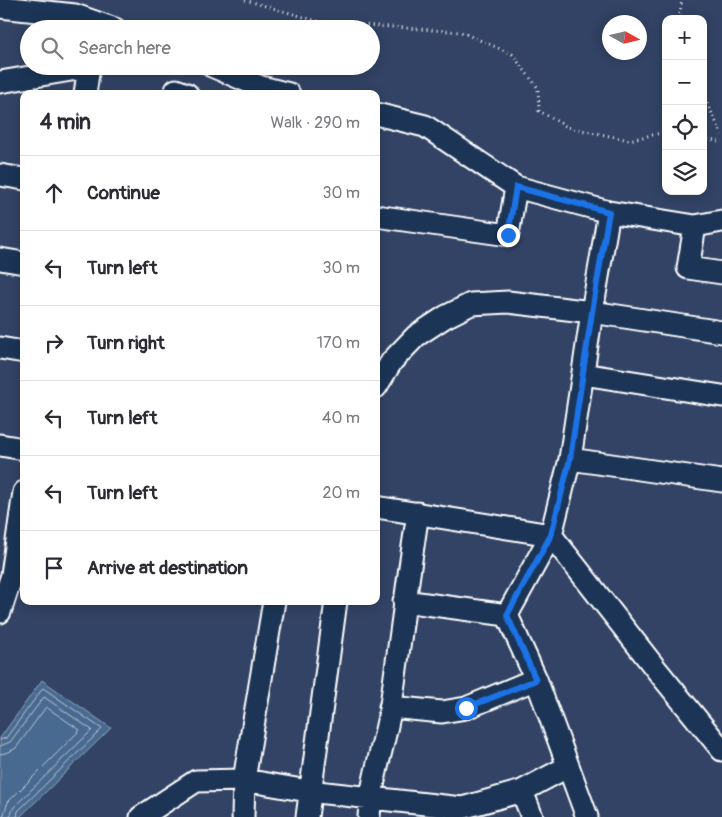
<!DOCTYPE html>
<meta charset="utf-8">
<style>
body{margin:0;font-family:Pangolin,sans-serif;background:#f2f2f3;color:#2b2b33}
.controls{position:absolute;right:15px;top:15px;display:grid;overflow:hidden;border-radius:10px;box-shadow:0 2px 12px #0003}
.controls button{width:45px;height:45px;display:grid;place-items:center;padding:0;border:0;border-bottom:1px solid #e1e1e2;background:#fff;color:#2b2b33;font:25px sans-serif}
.compass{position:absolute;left:602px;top:15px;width:45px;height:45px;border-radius:50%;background:#fff;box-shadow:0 2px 12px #0003;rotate:98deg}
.stop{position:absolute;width:15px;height:15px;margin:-11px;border:4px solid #1a73e8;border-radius:50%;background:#fff}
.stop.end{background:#1a73e8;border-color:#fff;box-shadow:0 1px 5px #0008}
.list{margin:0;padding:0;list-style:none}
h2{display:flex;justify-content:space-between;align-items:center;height:65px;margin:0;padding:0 20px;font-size:21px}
h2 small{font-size:16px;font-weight:400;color:#7c7c81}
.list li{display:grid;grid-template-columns:32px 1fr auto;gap:15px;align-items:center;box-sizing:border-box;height:75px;padding:0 20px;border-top:1px solid #e1e1e2}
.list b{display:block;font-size:19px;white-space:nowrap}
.list em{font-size:16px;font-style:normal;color:#7c7c81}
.icon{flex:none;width:28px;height:28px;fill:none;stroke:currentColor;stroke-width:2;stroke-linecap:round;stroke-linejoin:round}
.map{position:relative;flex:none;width:722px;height:817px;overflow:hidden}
.search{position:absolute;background:#fff;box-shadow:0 2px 12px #0003;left:20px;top:20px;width:360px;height:55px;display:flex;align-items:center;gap:12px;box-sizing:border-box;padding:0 18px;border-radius:28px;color:#7c7c81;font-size:19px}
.panel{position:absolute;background:#fff;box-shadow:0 2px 12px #0003;left:20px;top:90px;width:360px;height:515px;border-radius:10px}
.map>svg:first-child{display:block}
</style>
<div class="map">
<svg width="722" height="817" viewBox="0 0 722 817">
<rect width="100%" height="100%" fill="#324365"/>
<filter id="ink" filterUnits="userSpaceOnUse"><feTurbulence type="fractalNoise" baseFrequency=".02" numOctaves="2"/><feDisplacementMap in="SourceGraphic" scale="10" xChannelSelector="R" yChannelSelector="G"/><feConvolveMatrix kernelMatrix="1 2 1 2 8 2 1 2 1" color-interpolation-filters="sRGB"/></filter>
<g filter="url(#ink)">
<!-- water -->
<path fill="#4a6b90" stroke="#92a6bc" d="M42,680L111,728L20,817H0V738Z"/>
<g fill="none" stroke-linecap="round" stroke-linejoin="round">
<!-- shore -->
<path stroke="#b7c4d3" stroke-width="1" d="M0,740L6,738L43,688L102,729L18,811L17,817
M0,746L10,742L44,697L92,730L14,807L10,817
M0,754L9,752L16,748L46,707L80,730L8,802L3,817"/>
<defs>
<path id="minor" d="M0,7L75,15L115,29
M212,66L261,87L289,94
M0,82L89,67L85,94
M176,94V90L187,94
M376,114L425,126L516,187L609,212L695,226L722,221
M0,175L24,179
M376,216L508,235L516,187
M695,226L688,268L722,273
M0,259L24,263
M0,348L24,352
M583,374L722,396
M376,387L392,361L416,336L445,317L471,304L508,302L592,312L722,332
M0,445L24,449
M570,459L722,481
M376,507L551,535L570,459L592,312L609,212
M404,601L507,615
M0,612L12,575L24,492
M390,707L442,712L466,708L536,679
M522,791L532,817
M141,817L196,781L244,780L308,791L462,808L522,791L567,767
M243,817L244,780L274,601
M307,817L336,601
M369,817C371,779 385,743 391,705C400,641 408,577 418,513
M587,817L536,679L507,615L551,535L656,669L722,750"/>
</defs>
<!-- minor casing -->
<use href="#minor" stroke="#fff" stroke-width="25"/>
<!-- path -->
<path stroke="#fff" stroke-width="3" stroke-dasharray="1 4" stroke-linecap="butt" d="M245,0L321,22L461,32L512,54L538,88L539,111L567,127L629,140L666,132
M679,19L682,0
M703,94L722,135
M703,138L722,143"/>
<!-- minor -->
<use href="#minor" stroke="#1d3557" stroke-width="21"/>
</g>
</g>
<g fill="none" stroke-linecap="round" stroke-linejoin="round" filter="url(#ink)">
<!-- route -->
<path stroke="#1a73e8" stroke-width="6" d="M466,708L536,680L507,615L551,535L570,459L592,312L609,212L516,187L508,235"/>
</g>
</svg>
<div class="controls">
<button>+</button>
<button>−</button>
<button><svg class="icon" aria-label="locate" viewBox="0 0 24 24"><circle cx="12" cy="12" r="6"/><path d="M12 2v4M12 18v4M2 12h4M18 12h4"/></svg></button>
<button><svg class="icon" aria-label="layers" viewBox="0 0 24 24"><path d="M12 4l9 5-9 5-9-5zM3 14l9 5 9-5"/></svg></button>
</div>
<svg class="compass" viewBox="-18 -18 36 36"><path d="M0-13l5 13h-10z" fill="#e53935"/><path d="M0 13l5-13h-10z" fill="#7c7c81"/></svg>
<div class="stop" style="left:466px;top:708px"></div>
<div class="stop end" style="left:508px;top:235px"></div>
<div class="search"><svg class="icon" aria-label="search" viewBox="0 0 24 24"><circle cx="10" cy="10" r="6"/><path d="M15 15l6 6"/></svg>Search here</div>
<section class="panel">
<h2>4 min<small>Walk · 290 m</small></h2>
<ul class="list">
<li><svg class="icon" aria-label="ahead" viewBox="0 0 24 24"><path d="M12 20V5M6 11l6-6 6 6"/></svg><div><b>Continue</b></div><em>30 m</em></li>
<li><svg class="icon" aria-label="left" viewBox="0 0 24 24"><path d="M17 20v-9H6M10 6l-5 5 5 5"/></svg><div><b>Turn left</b></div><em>30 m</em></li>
<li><svg class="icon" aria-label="right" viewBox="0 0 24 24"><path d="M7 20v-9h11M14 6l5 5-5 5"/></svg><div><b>Turn right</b></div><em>170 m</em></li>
<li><svg class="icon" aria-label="left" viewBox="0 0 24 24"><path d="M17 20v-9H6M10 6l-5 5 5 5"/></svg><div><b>Turn left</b></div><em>40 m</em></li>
<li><svg class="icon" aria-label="left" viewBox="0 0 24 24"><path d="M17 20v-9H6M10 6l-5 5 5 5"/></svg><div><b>Turn left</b></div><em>20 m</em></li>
<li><svg class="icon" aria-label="arrive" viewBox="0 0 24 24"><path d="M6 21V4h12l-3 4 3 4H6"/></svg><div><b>Arrive at destination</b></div></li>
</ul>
</section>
</div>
